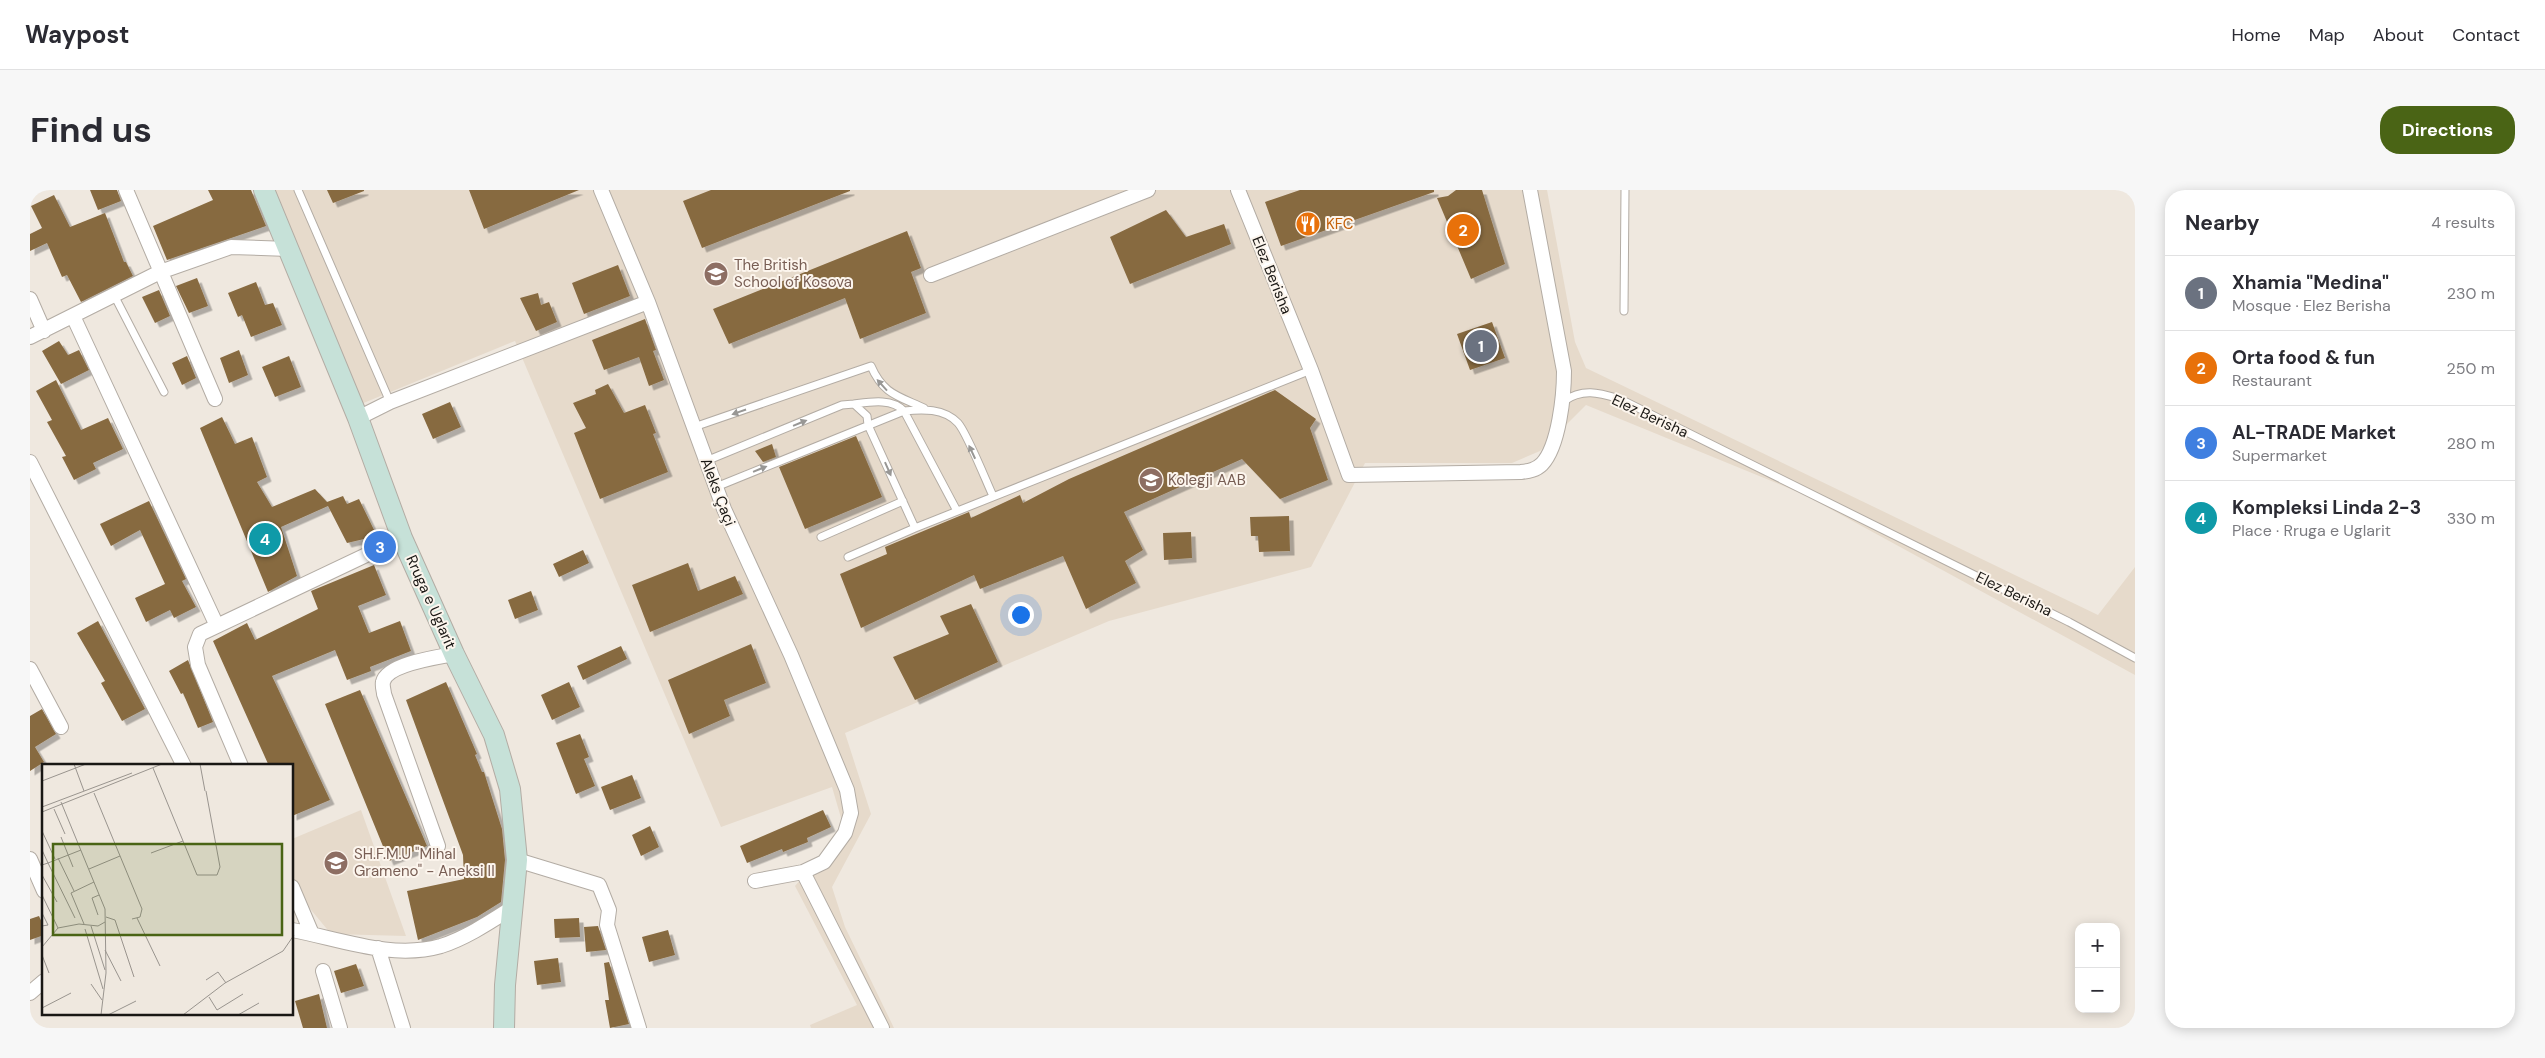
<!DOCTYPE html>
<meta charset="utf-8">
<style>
body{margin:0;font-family:"DM Sans",sans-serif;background:#f7f7f7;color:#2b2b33}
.controls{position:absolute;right:15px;bottom:15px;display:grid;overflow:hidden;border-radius:10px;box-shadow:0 2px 12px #0003}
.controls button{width:45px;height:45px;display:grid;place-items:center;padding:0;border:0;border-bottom:1px solid #e1e1e2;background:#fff;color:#2b2b33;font:25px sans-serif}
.you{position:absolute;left:990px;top:424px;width:18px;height:18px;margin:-12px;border:4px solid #fff;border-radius:50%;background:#1a73e8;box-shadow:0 0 0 8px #1a73e833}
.badge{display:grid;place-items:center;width:32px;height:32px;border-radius:50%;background:#4a6415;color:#fff;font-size:16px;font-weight:700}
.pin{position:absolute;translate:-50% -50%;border:2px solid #fff;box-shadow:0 1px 5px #0006}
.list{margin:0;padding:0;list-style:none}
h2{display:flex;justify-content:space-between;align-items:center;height:65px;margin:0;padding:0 20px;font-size:21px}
h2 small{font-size:16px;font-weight:400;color:#7c7c81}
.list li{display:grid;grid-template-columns:32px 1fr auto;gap:15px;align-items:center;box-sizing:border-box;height:75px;padding:0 20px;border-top:1px solid #e1e1e2}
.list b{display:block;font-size:19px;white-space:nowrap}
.list p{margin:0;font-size:16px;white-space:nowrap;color:#7c7c81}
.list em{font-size:16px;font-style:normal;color:#7c7c81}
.map{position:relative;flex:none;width:2105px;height:838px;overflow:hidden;border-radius:20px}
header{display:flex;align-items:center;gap:30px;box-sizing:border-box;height:70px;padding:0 25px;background:#fff;border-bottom:1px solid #e1e1e2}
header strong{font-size:24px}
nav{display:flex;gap:28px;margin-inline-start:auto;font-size:18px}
.intro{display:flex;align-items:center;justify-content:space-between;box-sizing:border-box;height:120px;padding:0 30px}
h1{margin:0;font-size:35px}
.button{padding:12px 22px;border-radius:20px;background:#4a6415;color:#fff;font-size:18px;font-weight:700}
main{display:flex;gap:30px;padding:0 30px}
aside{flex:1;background:#fff;border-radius:20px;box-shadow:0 2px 12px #0003}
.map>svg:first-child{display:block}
</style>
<header>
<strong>Waypost</strong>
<nav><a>Home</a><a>Map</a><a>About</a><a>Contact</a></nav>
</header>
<div class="intro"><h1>Find us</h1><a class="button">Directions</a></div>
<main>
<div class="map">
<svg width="2105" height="838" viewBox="0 0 2105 838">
<defs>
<filter id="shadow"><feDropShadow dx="4.5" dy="4.5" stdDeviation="0" flood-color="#0004"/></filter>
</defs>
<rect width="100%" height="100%" fill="#efe8df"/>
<!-- built -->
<path fill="#e6dacb" d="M241,0H1517L1545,152L1556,178L2068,425L2105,377V485L1773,304L1556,215L1510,261L1482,273H1335L1281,377L1079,431L815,543L841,624L802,697L815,737L864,838H781L780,835L827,815L765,696L814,638L802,597L691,637L485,151L331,214Z
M331,620L376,746L301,744L263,698L262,649Z"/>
<!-- building -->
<path fill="#876a41" filter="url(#shadow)" d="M60,0H87L91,11L68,20Z
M178,0H221L236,36L137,70L123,36L183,10Z
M297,0H334V1L303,13Z
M439,0H549L454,39Z
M681,0H820V1L672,58L653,11Z
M1270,0H1404V2L1251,56L1235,12Z
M1426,0H1452L1475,74L1441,89L1407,8L1418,6Z
M24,5L40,37L75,23L94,72H96L103,86L51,112L37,85L32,87L17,53L0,61V44L12,38L1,16Z
M1136,20L1156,47L1194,34L1201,54L1100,94L1080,47Z
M877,41L891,78L881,82L896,123L830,149L815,108L699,154L683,119Z
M588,75L600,106L554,124L542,93Z
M167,88L178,116L159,123L146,96Z
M226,92L235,115L243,113L252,135L221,147L212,125L208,127L198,103Z
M129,100L140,126L125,133L112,107Z
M508,103L511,115L519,112L527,132L506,141L490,108Z
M615,129L626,160L623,161L634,190L619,196L609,167L574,180L562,150Z
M1462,132L1475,168L1440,180L1427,144Z
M29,151L38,165L49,160L59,180L31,194L12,161Z
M209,160L218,185L199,193L190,168Z
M157,166L166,188L152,195L142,173Z
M259,166L271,197L245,207L232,177Z
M26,190L51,240L78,228L93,259L63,273L66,279L44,290L32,267L36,266L17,232L22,230L6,201Z
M578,194L594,223L615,215L626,243L623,244L638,282L570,309L544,243L556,238L543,213L566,204L565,200Z
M1245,200L1286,229L1280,238L1298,290L1250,309L1212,269L1094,322L1113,360L1095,371L1106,393L1056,419L1033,366L950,399L944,385L831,438L810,384L857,364L855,357L939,322L941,328L990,305L993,313L1039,289Z
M420,212L431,237L403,249L392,224Z
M192,227L205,254L222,247L237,287L227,292L242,317L285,299L297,312L313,306L317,314L329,309L347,346L317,353L298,316L251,337L267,386L238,402L170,238Z
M826,246L852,307L775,339L749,277Z
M742,254L746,267L733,272L725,261Z
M119,311L156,389L152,391L166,417L144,428L140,420L116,432L105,408L135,394L110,340L81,356L70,334Z
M1259,326L1260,361L1229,362L1228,346H1221L1220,327Z
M1161,342L1162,368L1134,370L1133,343Z
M553,360L559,373L529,387L523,374Z
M658,373L668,401L705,386L713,404L620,442L602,395Z
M344,375L356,405L328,416L339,443L370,431L381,461L340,477L341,481L317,490L305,460L242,486L300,610L262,626V576H239L183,451L217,433L225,450L288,419L281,401Z
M501,401L508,420L485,429L478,410Z
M941,414L968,472L885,510L863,467L919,444L910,426Z
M68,431L115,519L92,531L71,493L75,491L47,443Z
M721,454L736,493L694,510L700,526L659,544L638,490Z
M591,456L597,469L553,490L547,476Z
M158,470L183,532L168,538L153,503L151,504L139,481Z
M416,492L447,564L445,565L452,582H454L472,639L475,670L471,712L447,727L388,750L377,701L434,689L433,665L376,510Z
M539,492L550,517L522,530L511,505Z
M330,500L397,656L359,671L295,514Z
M12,519L26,544L5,557L14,572L0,581V526Z
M550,544L559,567L554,569L565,596L546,604L526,553Z
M602,585L611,608L580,620L571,597Z
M793,620L801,637L777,648L778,652L753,662L752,659L717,673L710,656Z
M620,636L629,657L611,666L602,645Z
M9,726L14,737V745L0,750V729Z
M549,728L550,747L525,748L524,729Z
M568,736L576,760L556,762L554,737Z
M638,740L645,765L619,772L612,747Z
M528,768L531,792L507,795L504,771Z
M579,772L599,834L580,838L575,810H579L574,773Z
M326,774L334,796L311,803L304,781Z
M289,804L297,838H273L265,811Z"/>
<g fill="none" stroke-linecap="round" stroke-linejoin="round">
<defs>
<path id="lane" d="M268,0L360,212
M84,105L134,202
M1594,121L1595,0
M1534,211C1553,198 1569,203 1590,209L2039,432L2105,468
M824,214C840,212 862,208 874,221L927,321
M664,237L841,176C853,204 868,206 894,218
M676,271L812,215L824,214L837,226L838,235L885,338
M686,297L874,221C892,219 914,218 928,233C937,243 956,291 963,306
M791,347L873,311
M818,367L885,338L1281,180"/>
<path id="street" d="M96,0L185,209
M571,0L618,112L694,319L761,465L817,600L821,623L815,643L794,672L773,682L725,691
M1208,0L1281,180L1319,285L1491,282C1499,281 1506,280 1512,274C1529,256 1534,205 1534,181L1500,0
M901,85L1118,0
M0,109L14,141
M43,126L187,436
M0,147L130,82L201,57L259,59
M328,228L360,212L618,112
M0,272L154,576
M0,479L31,537
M211,576L168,475L165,457L170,444L372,348
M408,656L354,504C354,501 352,496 353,492C357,474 408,467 424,464
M0,669L14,701
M487,670L569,695L579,720L577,735L609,838
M773,682L852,838
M262,697L282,744
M262,740C310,749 362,770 411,756C436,748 460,732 482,718
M348,758L373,838
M293,781L310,838
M0,803L14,791"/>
<path id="secondary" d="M234,0L328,228L372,348L424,464L464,545L480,599L487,670L475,795L474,838"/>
</defs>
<!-- lane casing -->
<use href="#lane" stroke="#b3aca4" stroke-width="9"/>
<!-- street casing -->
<use href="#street" stroke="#b3aca4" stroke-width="16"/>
<!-- secondary casing -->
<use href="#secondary" stroke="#b3aca4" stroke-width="22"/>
<!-- lane -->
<use href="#lane" stroke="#fff" stroke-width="7"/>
<!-- street -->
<use href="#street" stroke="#fff" stroke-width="14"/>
<!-- secondary -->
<use href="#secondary" stroke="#c6e1d8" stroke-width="20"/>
</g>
<!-- one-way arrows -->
<defs><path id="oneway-solid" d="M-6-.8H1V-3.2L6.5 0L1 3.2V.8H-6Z" transform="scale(1.25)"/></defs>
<g fill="#989795">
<use href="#oneway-solid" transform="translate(852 195) rotate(-132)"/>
<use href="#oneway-solid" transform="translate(709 222) rotate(161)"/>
<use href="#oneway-solid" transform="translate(770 233) rotate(-22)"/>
<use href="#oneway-solid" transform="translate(942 262) rotate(-115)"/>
<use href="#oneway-solid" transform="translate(730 279) rotate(-22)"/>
<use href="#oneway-solid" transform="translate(858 279) rotate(66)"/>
</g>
<!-- icons -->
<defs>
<symbol id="restaurant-disc" viewBox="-11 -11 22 22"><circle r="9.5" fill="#e8710a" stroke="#fcf5ed"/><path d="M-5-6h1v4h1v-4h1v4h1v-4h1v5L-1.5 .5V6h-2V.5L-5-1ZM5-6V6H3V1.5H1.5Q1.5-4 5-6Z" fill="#fff"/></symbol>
<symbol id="school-disc" viewBox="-11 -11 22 22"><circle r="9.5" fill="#8d6e63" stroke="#fcf5ed"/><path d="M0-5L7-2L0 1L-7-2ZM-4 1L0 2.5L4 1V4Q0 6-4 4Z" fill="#fff"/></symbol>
<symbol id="university-disc" viewBox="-11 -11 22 22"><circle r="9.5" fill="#8d6e63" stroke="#fcf5ed"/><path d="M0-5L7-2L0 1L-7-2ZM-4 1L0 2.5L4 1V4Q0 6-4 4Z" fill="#fff"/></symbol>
</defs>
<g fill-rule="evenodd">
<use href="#restaurant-disc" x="1264" y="20" width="28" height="28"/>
<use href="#school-disc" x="672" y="70" width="28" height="28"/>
<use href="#university-disc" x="1107" y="276" width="28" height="28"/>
<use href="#school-disc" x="292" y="659" width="28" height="28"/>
</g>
<g text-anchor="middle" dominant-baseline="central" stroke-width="4" stroke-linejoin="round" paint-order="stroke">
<!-- food labels -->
<g font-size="15" fill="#c56008" stroke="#fcf5ed" text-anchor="start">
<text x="1296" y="34">KFC</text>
</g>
<!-- education labels -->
<g font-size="15" fill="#785e54" stroke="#fcf5ed" text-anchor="start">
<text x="704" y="75">The British<tspan x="704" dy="17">School of Kosova</tspan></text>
<text x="1138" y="290">Kolegji AAB</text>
<text x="324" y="664">SH.F.M.U "Mihal<tspan x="324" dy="17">Grameno" - Aneksi II</tspan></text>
</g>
<!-- street labels -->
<g font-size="15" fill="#191714" stroke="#fcf5ed">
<text transform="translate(1242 85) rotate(68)">Elez Berisha</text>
<text transform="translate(1620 226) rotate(25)">Elez Berisha</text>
<text transform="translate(688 302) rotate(69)">Aleks Çaçi</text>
<text transform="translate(1984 404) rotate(26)">Elez Berisha</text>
<text transform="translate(401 412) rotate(66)">Rruga e Uglarit</text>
</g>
</g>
<!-- overview -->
<g transform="translate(12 574)">
<rect width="251" height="251" fill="#efe8df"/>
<path fill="none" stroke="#99948e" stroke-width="1" d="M32,0L42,27M158,0L163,27M111,4L155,111H175L178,103L164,27M0,17L44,0M52,29L100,145L98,153L90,155M19,38L63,145L64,209L59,251M0,43L90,9M12,45L23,70M0,48L120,0M0,67L13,95M19,73L31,103M0,86L6,99L0,101M109,89L141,77M16,94L32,127M47,105L78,92M0,111L15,138M0,131L16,164M0,149L6,161L0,162M56,151L50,134L57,131M64,153L73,156L92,213M33,154L6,99L39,86M95,154L118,202M42,160L29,129L52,118M49,162L63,206M43,165L61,225M0,183L16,164L37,160L56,162L63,158M63,186L79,217M0,191L7,209M164,216L176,208L184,219M49,220L60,236M167,233L175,246L201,230M0,244L29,229M66,251L94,237M141,251L183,219L241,187L252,171M196,251L217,239"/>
<path fill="#4a6415" fill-opacity="0.15" stroke="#4a6415" stroke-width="2.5" d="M11,80H240V171H11Z"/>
<rect width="251" height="251" fill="none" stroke="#191714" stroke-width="2.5"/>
</g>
</svg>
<div class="controls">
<button>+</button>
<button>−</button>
</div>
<div class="you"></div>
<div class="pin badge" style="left:1451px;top:156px;background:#6b7280">1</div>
<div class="pin badge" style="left:1433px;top:40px;background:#e8710a">2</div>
<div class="pin badge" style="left:350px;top:357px;background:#3f7fe0">3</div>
<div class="pin badge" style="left:235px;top:349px;background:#0f9aa8">4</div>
</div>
<aside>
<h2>Nearby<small>4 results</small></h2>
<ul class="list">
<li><span class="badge" style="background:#6b7280">1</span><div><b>Xhamia &quot;Medina&quot;</b><p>Mosque · Elez Berisha</p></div><em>230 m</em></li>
<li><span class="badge" style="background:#e8710a">2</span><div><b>Orta food &amp; fun</b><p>Restaurant</p></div><em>250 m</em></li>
<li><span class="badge" style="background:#3f7fe0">3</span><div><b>AL-TRADE Market</b><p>Supermarket</p></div><em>280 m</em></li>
<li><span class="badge" style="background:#0f9aa8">4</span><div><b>Kompleksi Linda 2-3</b><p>Place · Rruga e Uglarit</p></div><em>330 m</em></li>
</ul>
</aside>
</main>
